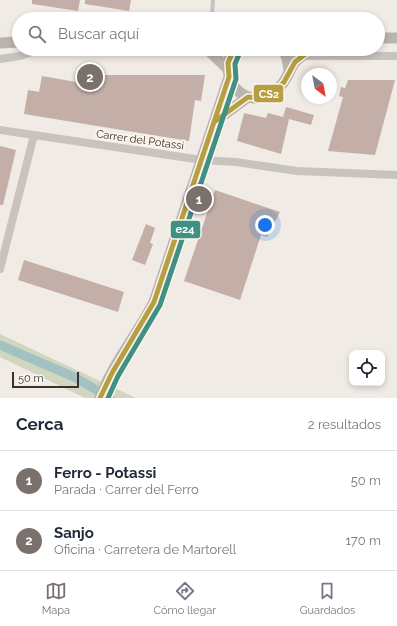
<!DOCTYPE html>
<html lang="es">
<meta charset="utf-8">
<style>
body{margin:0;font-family:Raleway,sans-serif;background:#f6f6f7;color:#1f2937}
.controls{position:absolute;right:12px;bottom:12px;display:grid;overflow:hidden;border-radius:8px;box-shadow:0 2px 6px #0003}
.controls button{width:36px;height:36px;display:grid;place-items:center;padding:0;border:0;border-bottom:1px solid #e0e1e3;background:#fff;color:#1f2937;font:20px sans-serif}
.compass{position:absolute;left:301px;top:68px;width:36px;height:36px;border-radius:50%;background:#fff;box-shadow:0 2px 6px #0003;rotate:148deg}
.scale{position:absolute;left:12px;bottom:10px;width:67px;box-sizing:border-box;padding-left:4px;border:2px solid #3b302b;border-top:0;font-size:11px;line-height:14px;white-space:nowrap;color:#3b302b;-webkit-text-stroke:3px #fbf5ee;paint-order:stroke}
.you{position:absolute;left:265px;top:225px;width:14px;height:14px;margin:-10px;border:3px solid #fff;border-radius:50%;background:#1a73e8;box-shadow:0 0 0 6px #1a73e833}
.badge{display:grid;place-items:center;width:26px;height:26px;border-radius:50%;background:#7a716c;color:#fff;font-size:13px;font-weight:700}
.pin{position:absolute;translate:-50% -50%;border:2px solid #fff;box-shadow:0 1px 4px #0006}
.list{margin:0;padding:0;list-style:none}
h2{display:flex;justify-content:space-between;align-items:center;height:52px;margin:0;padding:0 16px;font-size:17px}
h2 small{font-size:13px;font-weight:400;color:#747a83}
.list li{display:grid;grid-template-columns:26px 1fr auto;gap:12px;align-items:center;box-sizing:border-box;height:60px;padding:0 16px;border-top:1px solid #e0e1e3}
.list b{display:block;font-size:15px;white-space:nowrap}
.list p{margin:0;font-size:13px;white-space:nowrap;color:#747a83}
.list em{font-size:13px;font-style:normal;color:#747a83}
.icon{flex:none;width:22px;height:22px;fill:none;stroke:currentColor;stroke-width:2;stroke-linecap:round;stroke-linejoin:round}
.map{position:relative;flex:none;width:397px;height:398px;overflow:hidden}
.search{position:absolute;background:#fff;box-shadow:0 2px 6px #0003;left:12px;right:12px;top:12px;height:44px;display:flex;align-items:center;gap:10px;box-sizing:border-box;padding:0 14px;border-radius:22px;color:#747a83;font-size:15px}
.sheet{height:172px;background:#fff}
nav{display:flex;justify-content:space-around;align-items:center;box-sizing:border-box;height:56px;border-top:1px solid #e0e1e3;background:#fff;font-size:11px;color:#747a83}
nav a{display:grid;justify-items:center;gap:2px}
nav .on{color:#7a716c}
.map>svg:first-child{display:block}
</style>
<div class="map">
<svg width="397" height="398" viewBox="0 0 397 398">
<rect width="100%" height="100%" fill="#f0ebe5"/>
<!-- green -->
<path fill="#d1d6bf" d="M0,334L136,398H85L0,357Z"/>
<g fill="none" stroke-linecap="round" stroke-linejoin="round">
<!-- canal -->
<path stroke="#a1c2c1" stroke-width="9" d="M0,345L74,377L110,398"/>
</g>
<!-- building -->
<path fill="#c3afa7" d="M32,0H80L78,11L32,4Z
M85,0H131L129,11L85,4Z
M77,75H205L201,101L195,100L189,141L24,114L28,90L39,92L42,76L76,82Z
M348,80H395L375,155L328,151L343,97L339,96L341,87L345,88Z
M286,107L314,115L311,125L289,119L281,154L237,141L244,113L266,118L268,113L283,117Z
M0,146L16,150L3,205H0Z
M215,190L280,212L267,237L261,235L240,300L184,281Z
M146,224L155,228L150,243L153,244L145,265L132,260Z
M24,260L124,292L118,312L18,280Z"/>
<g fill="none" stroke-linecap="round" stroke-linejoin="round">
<!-- lane -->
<path stroke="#c9c3be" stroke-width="4" d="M213,0L212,16L258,19
M181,19L212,16"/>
<!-- street -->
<path stroke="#c9c3be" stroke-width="8" d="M301,56H397
M0,59L20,56L41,49
M0,130L202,160L236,162L297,171L397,175
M0,269L34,135"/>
<!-- secondary -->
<path stroke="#bab3ae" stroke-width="11" d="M378,38H397
M0,43L19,42
M207,49L228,69
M234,49C229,57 226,65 229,75C231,84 237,92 246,96C259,102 275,94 283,83C288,76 290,69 295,62C300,57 306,53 312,49
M283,49L287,58L289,71
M214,122L248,97
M100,398C113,363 137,335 154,302L229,77"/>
<defs>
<path id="bus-1" d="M214,122L248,97L260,98L276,90L284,82L295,62L312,49
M100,398L112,373L154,302L229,77L228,63L234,49"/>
<path id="bus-2" d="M108,398L118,376L160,305L236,79L235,64L240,52"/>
</defs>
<!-- bus-1 casing -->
<use href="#bus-1" stroke="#fbf5ee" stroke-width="8"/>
<!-- bus-2 casing -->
<use href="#bus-2" stroke="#fbf5ee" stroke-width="8"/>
<!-- bus-1 -->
<use href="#bus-1" stroke="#b69f42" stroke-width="5"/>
<!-- bus-2 -->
<use href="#bus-2" stroke="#409183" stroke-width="5"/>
</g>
<g text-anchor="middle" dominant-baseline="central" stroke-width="4" stroke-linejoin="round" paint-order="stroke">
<!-- street labels -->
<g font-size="11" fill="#3b302b" stroke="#fbf5ee">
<text transform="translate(140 140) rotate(8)">Carrer del Potassi</text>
</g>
</g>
<g stroke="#fbf5ee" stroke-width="1.5">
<rect x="253" y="84" width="31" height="19" rx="4" fill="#b69f42"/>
<rect x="170" y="220" width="31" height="19" rx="4" fill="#409183"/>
</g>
<g font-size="11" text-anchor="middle" font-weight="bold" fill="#fff">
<text x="269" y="98">CS2</text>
<text x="185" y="233">e24</text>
</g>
</svg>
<div class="controls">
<button><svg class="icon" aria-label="locate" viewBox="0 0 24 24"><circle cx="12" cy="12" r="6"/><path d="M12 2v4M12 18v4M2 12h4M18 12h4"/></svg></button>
</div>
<svg class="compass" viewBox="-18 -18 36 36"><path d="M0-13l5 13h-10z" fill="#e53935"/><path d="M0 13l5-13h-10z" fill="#747a83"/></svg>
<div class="scale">50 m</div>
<div class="you"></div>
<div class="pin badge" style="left:199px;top:199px">1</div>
<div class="pin badge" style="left:90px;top:77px">2</div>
<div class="search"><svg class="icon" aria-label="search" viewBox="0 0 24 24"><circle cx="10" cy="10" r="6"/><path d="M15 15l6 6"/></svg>Buscar aquí</div>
</div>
<section class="sheet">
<h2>Cerca<small>2 resultados</small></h2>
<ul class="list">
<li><span class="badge">1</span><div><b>Ferro - Potassi</b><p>Parada · Carrer del Ferro</p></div><em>50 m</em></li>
<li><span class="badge">2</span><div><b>Sanjo</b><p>Oficina · Carretera de Martorell</p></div><em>170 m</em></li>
</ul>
</section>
<nav>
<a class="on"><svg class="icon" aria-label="map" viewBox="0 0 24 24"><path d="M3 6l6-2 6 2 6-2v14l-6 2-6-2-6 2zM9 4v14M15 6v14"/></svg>Mapa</a>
<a><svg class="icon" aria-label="directions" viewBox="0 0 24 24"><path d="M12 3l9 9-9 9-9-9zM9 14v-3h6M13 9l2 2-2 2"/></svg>Cómo llegar</a>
<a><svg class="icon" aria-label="saved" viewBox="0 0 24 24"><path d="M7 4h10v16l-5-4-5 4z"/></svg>Guardados</a>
</nav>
